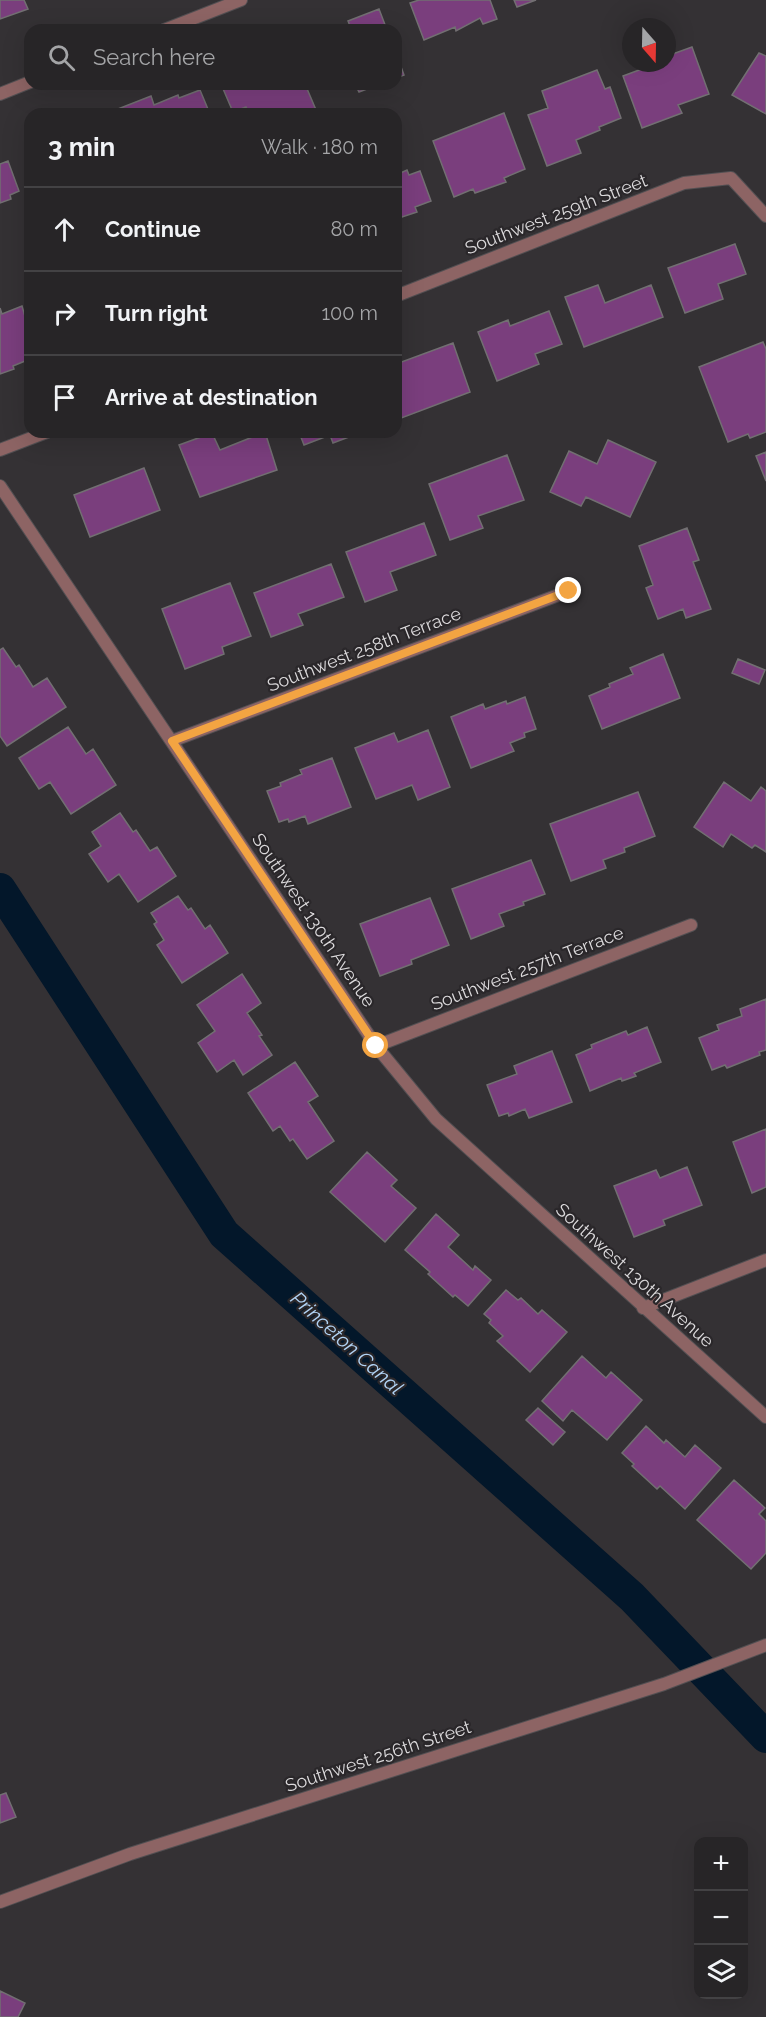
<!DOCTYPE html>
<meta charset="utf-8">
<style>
body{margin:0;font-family:Raleway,sans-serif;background:#2f2d2f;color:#f1f3f6}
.controls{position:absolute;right:18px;bottom:18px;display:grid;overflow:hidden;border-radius:12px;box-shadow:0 6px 24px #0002}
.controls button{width:54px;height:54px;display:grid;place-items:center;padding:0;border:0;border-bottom:2px solid #434244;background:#272527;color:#f1f3f6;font:30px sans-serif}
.compass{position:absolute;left:622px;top:18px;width:54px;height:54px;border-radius:50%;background:#272527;box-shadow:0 6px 24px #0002;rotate:160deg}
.stop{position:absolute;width:18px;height:18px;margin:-14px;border:4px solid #f3a442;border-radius:50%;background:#fff}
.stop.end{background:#f3a442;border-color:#fff;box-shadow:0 2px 6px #0008}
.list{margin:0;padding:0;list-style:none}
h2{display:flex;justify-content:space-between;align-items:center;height:78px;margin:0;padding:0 24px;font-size:26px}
h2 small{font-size:20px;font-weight:400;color:#a4a5a7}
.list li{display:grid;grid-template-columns:39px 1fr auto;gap:18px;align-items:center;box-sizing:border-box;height:84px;padding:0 24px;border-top:2px solid #434244}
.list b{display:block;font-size:22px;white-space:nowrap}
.list em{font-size:20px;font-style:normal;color:#a4a5a7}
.icon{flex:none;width:33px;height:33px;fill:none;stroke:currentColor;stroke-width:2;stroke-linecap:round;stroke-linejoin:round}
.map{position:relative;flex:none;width:766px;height:2017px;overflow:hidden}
.search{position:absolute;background:#272527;box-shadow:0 6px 24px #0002;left:24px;top:24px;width:378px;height:66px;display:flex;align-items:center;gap:15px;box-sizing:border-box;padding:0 21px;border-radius:18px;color:#a4a5a7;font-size:22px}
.panel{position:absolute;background:#272527;box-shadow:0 6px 24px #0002;left:24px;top:108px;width:378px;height:330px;border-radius:18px}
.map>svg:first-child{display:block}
</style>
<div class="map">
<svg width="766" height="2017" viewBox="0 0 766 2017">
<rect width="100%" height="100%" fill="#343134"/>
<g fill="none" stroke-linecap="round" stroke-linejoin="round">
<!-- canal -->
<path stroke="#03172a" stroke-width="32" d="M0,889L224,1234L632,1597L766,1737"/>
</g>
<!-- building -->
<path fill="#7a3e7d" stroke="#726f72" stroke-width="1.5" d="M0,0H24L28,9L0,19Z
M419,0H490L497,19L483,24L480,18L456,31L455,27L424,40L410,3Z
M514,0H536L517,7Z
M379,9L387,30H341L350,26L348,21Z
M692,47L709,94L678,105L682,113L642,128L623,76L658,63H667V56Z
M396,53L404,75L396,78Z
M759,53L766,56V114L732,95Z
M597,70L605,89L610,87L621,118L599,127L600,130L576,140L581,153L547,166L528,115L548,108L542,91Z
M221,84H305L316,110L308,114H249L246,107L233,112Z
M355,84H380L359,92Z
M200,90L210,114H120L118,109L151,96L154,105L178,95L179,98Z
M504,113L525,169L504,178L506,182L475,193L473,189L454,197L433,141Z
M8,161L19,191L10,195L11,199L0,203V164Z
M407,170L409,175L420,171L431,201L415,207L417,212L396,219V175Z
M735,244L746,274L718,284L723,299L685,313L668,268Z
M598,285L605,303L651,285L663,317L584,347L565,297Z
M22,306L26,320L30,318V359L13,366L14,369L0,374V308L2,314Z
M549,311L562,344L535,354L539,364L497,381L478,332L508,320L510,326Z
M763,342L766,349V432L750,438L748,434L728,442L699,367Z
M453,343L470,392L396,420V364Z
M265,432L277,470L200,497L179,445L212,433L220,450Z
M299,432H362L333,443L330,435L304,445Z
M608,440L656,462L630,517L586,497L581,506L550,492L569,451L597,464Z
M766,452V481L756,456Z
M507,455L524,500L478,516L483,528L450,540L429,484Z
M144,468L160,510L90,537L74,495Z
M424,523L436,555L390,572L397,590L365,602L346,552Z
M687,528L699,560L693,562L711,609L686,618L683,609L658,619L646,588L653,585L639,546Z
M331,564L344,597L298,614L303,625L271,637L254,593Z
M230,583L251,636L222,647L224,654L185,669L162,609Z
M3,648L16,667L19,665L33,687L47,678L66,707L7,746L0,736V650Z
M663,654L680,698L602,729L589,696L610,687L609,684L633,674L630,668Z
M738,659L765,670L759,684L732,673Z
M525,697L536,729L524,733L525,737L510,743L514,751L471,768L451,717L483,704L485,709L506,701L507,704Z
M68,727L86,754L93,749L116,785L71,814L50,782L39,789L19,758Z
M428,730L450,787L418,800L412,785L376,799L355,748L394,733L398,742Z
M332,758L351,807L308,824L305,816L289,822L288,819L279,822L267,791L281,786L280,783L302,774L300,770Z
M724,782L751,801L761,787L766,791V852L755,845L752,848L731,834L723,847L694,827Z
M638,792L655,836L624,848L625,852L603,860L606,868L571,881L550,824Z
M120,813L133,832L136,830L150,851L157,847L176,876L138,902L119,874L108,882L89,854L101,846L92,832Z
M531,860L545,894L523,902L524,905L499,914L504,926L471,939L452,889Z
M178,896L188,910L191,908L205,929L210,925L228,953L182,983L157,945L164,940L154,924L157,922L151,913Z
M430,898L449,945L411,960L412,964L380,976L360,924Z
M242,974L261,1003L247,1013L262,1035L259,1036L272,1055L243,1075L234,1060L217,1072L198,1043L215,1031L197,1005Z
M766,999V1050L759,1052L760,1055L727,1068L725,1065L712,1070L699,1038L719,1030L717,1025L742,1016L740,1009Z
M647,1027L661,1062L634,1073L636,1076L622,1081L621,1078L590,1091L576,1055L592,1048L591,1045L626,1031L628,1035Z
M552,1051L572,1102L529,1118L525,1109L509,1116L508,1113L499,1116L487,1085L517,1074L514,1066Z
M295,1062L318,1096L308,1102L334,1141L307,1159L293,1139L290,1141L280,1126L273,1131L248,1093Z
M766,1129V1187L752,1193L733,1142Z
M367,1152L397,1180L391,1186L416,1208L385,1242L330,1192Z
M687,1167L702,1205L663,1220L665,1225L634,1237L614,1186L656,1170L660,1178Z
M436,1214L459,1235L448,1247L473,1270L475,1266L491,1280L468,1306L455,1295L453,1297L428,1274L430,1272L405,1250Z
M506,1290L518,1300L521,1298L538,1314L542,1310L567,1332L530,1372L497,1341L503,1336L489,1323L491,1320L484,1314Z
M582,1356L606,1378L611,1372L642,1400L607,1440L572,1410L563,1421L542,1401Z
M538,1408L565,1432L553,1445L526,1420Z
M646,1426L664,1443L666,1440L685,1457L695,1445L721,1468L685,1509L660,1486L657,1489L632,1466L634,1464L622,1453Z
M734,1480L765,1508L759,1514L766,1521V1553L751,1569L697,1520Z
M6,1793L16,1817L0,1823V1795Z
M0,1991L25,2003L18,2017H0Z"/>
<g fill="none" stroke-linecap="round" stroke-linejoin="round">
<defs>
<path id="minor" d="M164,30L241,0
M0,94L30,82
M396,296L684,183L731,178L766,216
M0,450L47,432
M0,486L376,1046L436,1119L766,1417
M172,741L569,591
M376,1046L691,925
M643,1308L766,1260"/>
<path id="tertiary" d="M0,1902L130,1854L664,1684L766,1645"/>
</defs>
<!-- minor casing -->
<use href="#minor" stroke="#524f52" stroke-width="14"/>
<!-- tertiary casing -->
<use href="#tertiary" stroke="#524f52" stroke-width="14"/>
<!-- minor -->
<use href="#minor" stroke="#8d6464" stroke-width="12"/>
<!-- tertiary -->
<use href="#tertiary" stroke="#8d6464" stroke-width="12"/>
</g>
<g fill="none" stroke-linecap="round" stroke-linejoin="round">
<!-- route -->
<path stroke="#f3a442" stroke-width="8" d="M376,1046L172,741L569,591"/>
</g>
<g text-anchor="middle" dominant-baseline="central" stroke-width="4.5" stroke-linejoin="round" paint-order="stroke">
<!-- street labels -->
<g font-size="18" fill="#dcdadc" stroke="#2a272a">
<text transform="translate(556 214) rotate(-21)">Southwest 259th Street</text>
<text transform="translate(364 649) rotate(-21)">Southwest 258th Terrace</text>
<text transform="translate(314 920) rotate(56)">Southwest 130th Avenue</text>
<text transform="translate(527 968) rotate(-21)">Southwest 257th Terrace</text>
<text transform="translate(635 1275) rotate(42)">Southwest 130th Avenue</text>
<text transform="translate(378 1756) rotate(-18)">Southwest 256th Street</text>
</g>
<!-- water labels -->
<g font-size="20" font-style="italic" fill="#b1d3f5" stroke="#2a272a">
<text transform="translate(347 1343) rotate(42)">Princeton Canal</text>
</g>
</g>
</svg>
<div class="controls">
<button>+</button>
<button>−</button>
<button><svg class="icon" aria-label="layers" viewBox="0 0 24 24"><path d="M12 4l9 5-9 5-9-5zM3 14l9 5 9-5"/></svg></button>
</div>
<svg class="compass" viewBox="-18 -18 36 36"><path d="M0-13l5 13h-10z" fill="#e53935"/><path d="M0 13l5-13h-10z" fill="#a4a5a7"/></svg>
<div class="stop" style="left:376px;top:1046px"></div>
<div class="stop end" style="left:569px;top:591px"></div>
<div class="search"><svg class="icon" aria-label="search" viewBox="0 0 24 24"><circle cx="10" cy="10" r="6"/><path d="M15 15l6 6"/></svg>Search here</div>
<section class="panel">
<h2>3 min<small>Walk · 180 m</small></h2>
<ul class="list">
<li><svg class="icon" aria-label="ahead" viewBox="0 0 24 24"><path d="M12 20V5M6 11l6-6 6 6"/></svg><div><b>Continue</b></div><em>80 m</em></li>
<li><svg class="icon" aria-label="right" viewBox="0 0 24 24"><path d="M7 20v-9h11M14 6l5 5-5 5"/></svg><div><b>Turn right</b></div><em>100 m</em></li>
<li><svg class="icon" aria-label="arrive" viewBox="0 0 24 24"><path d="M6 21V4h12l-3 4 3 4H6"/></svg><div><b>Arrive at destination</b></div></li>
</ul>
</section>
</div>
